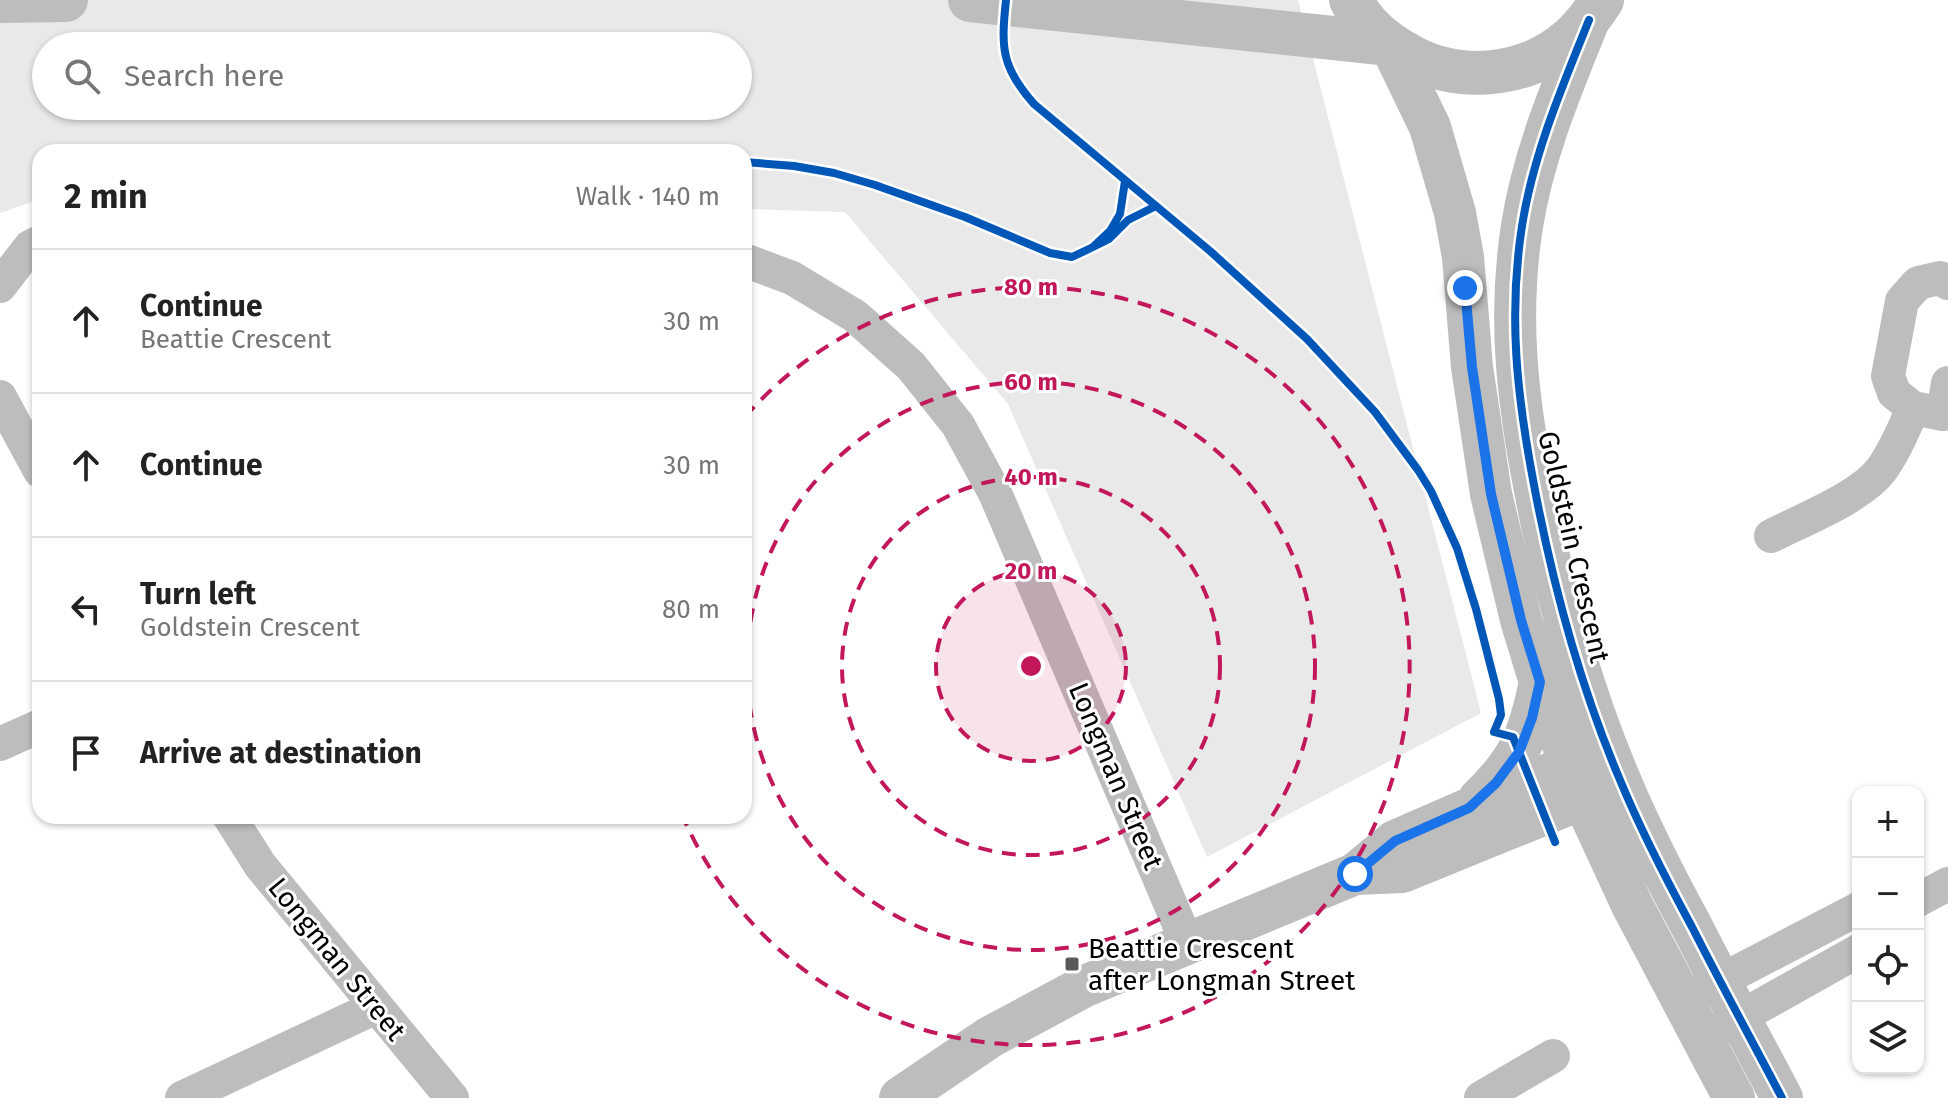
<!DOCTYPE html>
<meta charset="utf-8">
<style>
body{margin:0;font-family:"Fira Sans",sans-serif;background:#f6f6f6;color:#222}
.controls{position:absolute;right:24px;bottom:24px;display:grid;overflow:hidden;border-radius:16px;box-shadow:0 2px 6px #0004}
.controls button{width:72px;height:72px;display:grid;place-items:center;padding:0;border:0;border-bottom:2px solid #e0e0e0;background:#fff;color:#222;font:40px sans-serif}
.stop{position:absolute;width:24px;height:24px;margin:-18px;border:6px solid #1a73e8;border-radius:50%;background:#fff}
.stop.end{background:#1a73e8;border-color:#fff;box-shadow:0 2px 8px #0008}
.list{margin:0;padding:0;list-style:none}
h2{display:flex;justify-content:space-between;align-items:center;height:104px;margin:0;padding:0 32px;font-size:34px}
h2 small{font-size:26px;font-weight:400;color:#767676}
.list li{display:grid;grid-template-columns:52px 1fr auto;gap:24px;align-items:center;box-sizing:border-box;height:144px;padding:0 32px;border-top:2px solid #e0e0e0}
.list b{display:block;font-size:30px;white-space:nowrap}
.list p{margin:0;font-size:26px;white-space:nowrap;color:#767676}
.list em{font-size:26px;font-style:normal;color:#767676}
.icon{flex:none;width:44px;height:44px;fill:none;stroke:currentColor;stroke-width:2;stroke-linecap:round;stroke-linejoin:round}
.map{position:relative;flex:none;width:1948px;height:1098px;overflow:hidden}
.search{position:absolute;background:#fff;box-shadow:0 2px 6px #0004;left:32px;top:32px;width:720px;height:88px;display:flex;align-items:center;gap:20px;box-sizing:border-box;padding:0 28px;border-radius:44px;color:#767676;font-size:30px}
.panel{position:absolute;background:#fff;box-shadow:0 2px 6px #0004;left:32px;top:144px;width:720px;height:680px;border-radius:24px}
.map>svg:first-child{display:block}
</style>
<div class="map">
<svg width="1948" height="1098" viewBox="0 0 1948 1098">
<rect width="100%" height="100%" fill="#fff"/>
<!-- green -->
<path fill="#e9e9e9" fill-rule="evenodd" d="M0,0H1298L1481,713L1207,857L1008,404L845,212L744,209V152H40V199L0,213ZM46,46H738V106H46Z"/>
<g fill="none" stroke-linecap="round" stroke-linejoin="round">
<!-- minor -->
<path stroke="#bdbdbd" stroke-width="34" d="M744,260L792,278L855,316L911,366L958,425L995,493L1187,943
M1948,283L1940,278L1918,283L1902,301L1888,376L1894,393L1913,408L1943,414L1948,383
M0,286L30,247L40,242
M0,397L40,471
M1771,536C1804,519 1860,498 1882,469C1895,450 1904,429 1913,408
M0,744L40,726
M229,816L260,865L452,1098
M1918,900L1948,884
M1697,993L1858,909
M1719,1029L1858,951
M182,1098L376,1007
M1481,1098L1553,1056"/>
<!-- tertiary -->
<path stroke="#bdbdbd" stroke-width="42" d="M1589,20C1562,87 1533,155 1522,226C1508,316 1517,396 1534,485C1553,586 1580,686 1620,780C1641,831 1666,879 1692,927C1721,984 1752,1041 1782,1098
M1391,46L1430,127L1455,213L1463,257L1472,367L1491,494L1521,620L1540,682L1583,799L1632,905L1734,1098
M1479,799C1519,761 1529,736 1540,682
M1355,874L1402,872L1609,788
M900,1098L990,1037L1085,986L1355,874L1395,841L1595,754"/>
<!-- primary -->
<path stroke="#bdbdbd" stroke-width="44" d="M970,0L1390,44
M1351,0C1362,22 1382,40 1403,52C1454,84 1525,79 1571,38C1583,27 1593,14 1602,0
M0,1L66,0"/>
<defs>
<path id="cycleway" d="M1006,0C1001,47 1001,67 1034,104L1210,251L1307,339L1375,412L1418,470L1431,491L1457,548L1476,609L1499,699L1501,715L1494,732L1513,737L1555,842
M1589,20C1562,87 1533,155 1522,226C1508,316 1517,396 1534,485C1553,586 1580,686 1620,780C1641,831 1666,879 1692,927C1721,984 1752,1041 1782,1098
M744,162L794,166L834,173L875,185L965,217L1050,253L1072,257L1093,247
M1125,181L1120,214L1110,231L1093,247L1109,239L1128,220L1156,206"/>
</defs>
<!-- cycleway casing -->
<use href="#cycleway" stroke="#fff" stroke-width="13"/>
<!-- cycleway -->
<use href="#cycleway" stroke="#0057b8" stroke-width="8"/>
</g>
<g fill="none" stroke-linecap="round" stroke-linejoin="round">
<!-- route -->
<path stroke="#1a73e8" stroke-width="10" d="M1355,874L1395,841L1469,808L1496,783L1519,752L1532,718L1540,682L1521,620L1491,494L1472,367L1465,288"/>
</g>
<!-- distance rings -->
<circle cx="1031" cy="666" r="95" fill="#c2185b" fill-opacity=".12"/>
<g fill="none" stroke="#c2185b" stroke-width="4" stroke-dasharray="14 10">
<circle cx="1031" cy="666" r="95"/>
<circle cx="1031" cy="666" r="189"/>
<circle cx="1031" cy="666" r="284"/>
<path d="M745 417A379 379 0 1 1 683 817"/>
</g>
<!-- markers -->
<rect fill="#595959" stroke="#fff" stroke-width="3" x="1064" y="956" width="16" height="16" rx="4"/>
<g text-anchor="middle" dominant-baseline="central" stroke-width="6" stroke-linejoin="round" paint-order="stroke">
<!-- street labels -->
<g font-size="28" fill="#000" stroke="#fff">
<text transform="translate(1574 547) rotate(77)">Goldstein Crescent</text>
<text transform="translate(1116 776) rotate(67)">Longman Street</text>
<text transform="translate(337 959) rotate(51)">Longman Street</text>
</g>
<!-- poi labels -->
<g font-size="28" fill="#000" stroke="#fff" text-anchor="start">
<text x="1088" y="948">Beattie Crescent<tspan x="1088" dy="32">after Longman Street</tspan></text>
</g>
</g>
<circle cx="1031" cy="666" r="12" fill="#c2185b" stroke="#fff" stroke-width="4"/>
<g font-size="24" text-anchor="middle" font-weight="bold" fill="#c2185b" stroke="#fff" stroke-width="6" stroke-linejoin="round" paint-order="stroke">
<text x="1031" y="295">80 m</text>
<text x="1031" y="390">60 m</text>
<text x="1031" y="485">40 m</text>
<text x="1031" y="579">20 m</text>
</g>
</svg>
<div class="controls">
<button>+</button>
<button>−</button>
<button><svg class="icon" aria-label="locate" viewBox="0 0 24 24"><circle cx="12" cy="12" r="6"/><path d="M12 2v4M12 18v4M2 12h4M18 12h4"/></svg></button>
<button><svg class="icon" aria-label="layers" viewBox="0 0 24 24"><path d="M12 4l9 5-9 5-9-5zM3 14l9 5 9-5"/></svg></button>
</div>
<div class="stop" style="left:1355px;top:874px"></div>
<div class="stop end" style="left:1465px;top:288px"></div>
<div class="search"><svg class="icon" aria-label="search" viewBox="0 0 24 24"><circle cx="10" cy="10" r="6"/><path d="M15 15l6 6"/></svg>Search here</div>
<section class="panel">
<h2>2 min<small>Walk · 140 m</small></h2>
<ul class="list">
<li><svg class="icon" aria-label="ahead" viewBox="0 0 24 24"><path d="M12 20V5M6 11l6-6 6 6"/></svg><div><b>Continue</b><p>Beattie Crescent</p></div><em>30 m</em></li>
<li><svg class="icon" aria-label="ahead" viewBox="0 0 24 24"><path d="M12 20V5M6 11l6-6 6 6"/></svg><div><b>Continue</b></div><em>30 m</em></li>
<li><svg class="icon" aria-label="left" viewBox="0 0 24 24"><path d="M17 20v-9H6M10 6l-5 5 5 5"/></svg><div><b>Turn left</b><p>Goldstein Crescent</p></div><em>80 m</em></li>
<li><svg class="icon" aria-label="arrive" viewBox="0 0 24 24"><path d="M6 21V4h12l-3 4 3 4H6"/></svg><div><b>Arrive at destination</b></div></li>
</ul>
</section>
</div>
